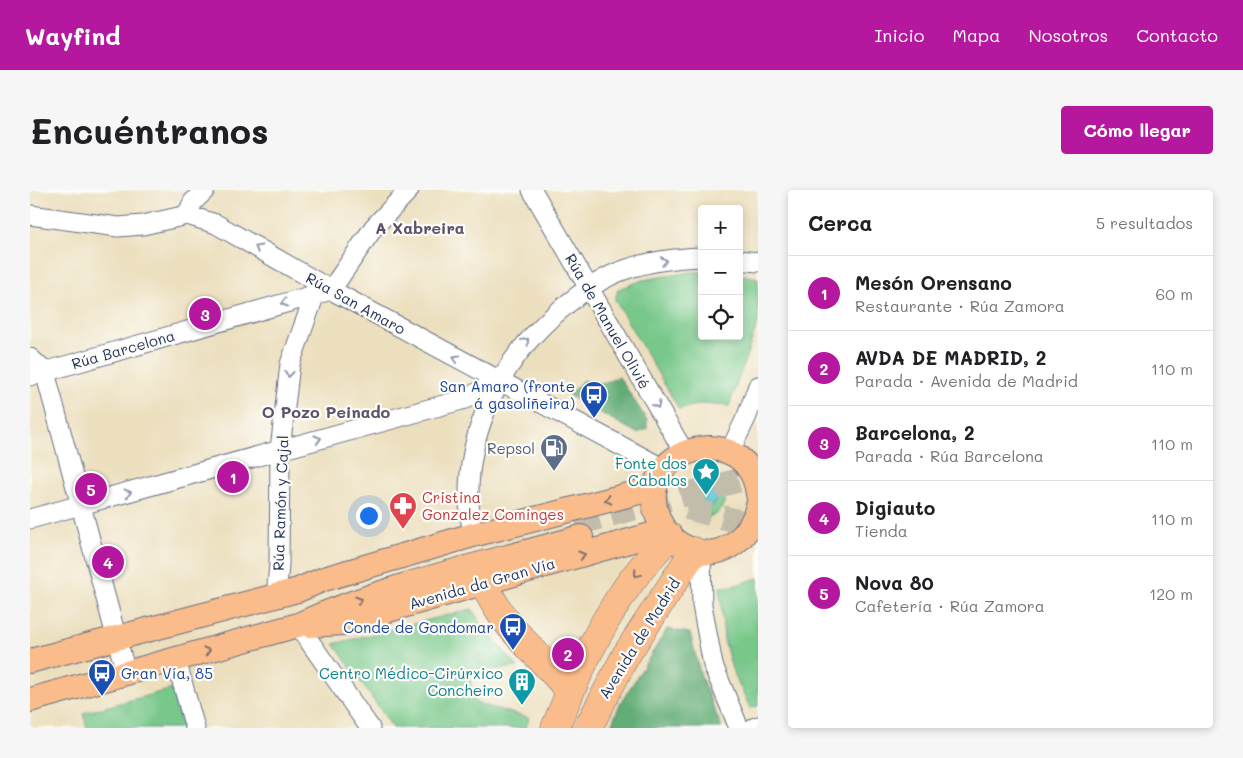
<!DOCTYPE html>
<html lang="es">
<meta charset="utf-8">
<style>
body{margin:0;font-family:Mali,sans-serif;background:#f6f6f6;color:#202124}
.controls{position:absolute;right:15px;top:15px;display:grid;overflow:hidden;border-radius:5px;box-shadow:0 2px 8px #0003}
.controls button{width:45px;height:45px;display:grid;place-items:center;padding:0;border:0;border-bottom:1px solid #e0e0e0;background:#fff;color:#202124;font:25px sans-serif}
.you{position:absolute;left:338px;top:325px;width:18px;height:18px;margin:-12px;border:4px solid #fff;border-radius:50%;background:#1a73e8;box-shadow:0 0 0 8px #1a73e833}
.badge{display:grid;place-items:center;width:32px;height:32px;border-radius:50%;background:#b5179e;color:#fff;font-size:16px;font-weight:700}
.pin{position:absolute;translate:-50% -50%;border:2px solid #fff;box-shadow:0 1px 5px #0006}
.list{margin:0;padding:0;list-style:none}
h2{display:flex;justify-content:space-between;align-items:center;height:65px;margin:0;padding:0 20px;font-size:21px}
h2 small{font-size:16px;font-weight:400;color:#757577}
.list li{display:grid;grid-template-columns:32px 1fr auto;gap:15px;align-items:center;box-sizing:border-box;height:75px;padding:0 20px;border-top:1px solid #e0e0e0}
.list b{display:block;font-size:19px;white-space:nowrap}
.list p{margin:0;font-size:16px;white-space:nowrap;color:#757577}
.list em{font-size:16px;font-style:normal;color:#757577}
.icon{flex:none;width:28px;height:28px;fill:none;stroke:currentColor;stroke-width:2;stroke-linecap:round;stroke-linejoin:round}
.map{position:relative;flex:none;width:728px;height:538px;overflow:hidden;border-radius:5px}
header{display:flex;align-items:center;gap:30px;box-sizing:border-box;height:70px;padding:0 25px;background:#b5179e;color:#fff}
header strong{font-size:24px}
nav{display:flex;gap:28px;margin-inline-start:auto;font-size:18px}
.intro{display:flex;align-items:center;justify-content:space-between;box-sizing:border-box;height:120px;padding:0 30px}
h1{margin:0;font-size:35px}
.button{padding:12px 22px;border-radius:5px;background:#b5179e;color:#fff;font-size:18px;font-weight:700}
main{display:flex;gap:30px;padding:0 30px}
aside{flex:1;background:#fff;border-radius:5px;box-shadow:0 2px 8px #0003}
.map>svg:first-child{display:block}
</style>
<header>
<strong>Wayfind</strong>
<nav><a>Inicio</a><a>Mapa</a><a>Nosotros</a><a>Contacto</a></nav>
</header>
<div class="intro"><h1>Encuéntranos</h1><a class="button">Cómo llegar</a></div>
<main>
<div class="map">
<svg width="728" height="538" viewBox="0 0 728 538">
<rect width="100%" height="100%" fill="#fdfcf7"/>
<filter id="ink" filterUnits="userSpaceOnUse"><feTurbulence type="fractalNoise" baseFrequency=".02" numOctaves="2"/><feDisplacementMap in="SourceGraphic" scale="10" xChannelSelector="R" yChannelSelector="G"/><feConvolveMatrix kernelMatrix="1 2 1 2 8 2 1 2 1" color-interpolation-filters="sRGB"/></filter>
<filter id="wash" filterUnits="userSpaceOnUse"><feTurbulence type="fractalNoise" baseFrequency=".0096" numOctaves="4" result="noise"/><feDisplacementMap in="SourceGraphic" scale="20" xChannelSelector="R" yChannelSelector="G"/><feGaussianBlur stdDeviation="1.12" result="paint"/><feColorMatrix in="noise" values="0 0 0 0 0 0 0 0 0 0 0 0 0 0 0 0 0 1.4 0 .05"/><feComposite in="paint" operator="in"/></filter>
<g filter="url(#wash)">
<rect width="100%" height="100%" fill="#ecdfbe"/>
<!-- green -->
<path fill="#78c88a" stroke="#4a7c74" fill-rule="evenodd" d="M660,82H672V146H709V84L728,88V132L699,216L671,214L649,219L585,110L588,99L591,98L613,90Z
M675,287C688,288 699,299 694,313C679,353 628,294 675,287ZM675,296L682,316C675,319 670,317 666,312L668,298Z
M728,388V516L720,518L702,479L694,450L690,397L703,396Z
M442,419L455,440L488,477L438,482L446,513L499,528L496,538H363L304,454Z
M142,499L152,538H57L53,523Z"/>
<!-- forest -->
<path fill="#62ac76" stroke="#3e6e6a" d="M589,187L617,230V239L607,243L538,205L553,190C568,195 575,193 589,187Z
M637,439L660,443L671,487L692,538H580L590,514Z"/>
<!-- water -->
<path fill="#54c1cd" stroke="#387896" d="M665 307a11 11 0 1 1 22 0a11 11 0 1 1-22 0Z"/>
</g>
<g filter="url(#ink)">
<g fill="none" stroke-linecap="round" stroke-linejoin="round">
<!-- major-tunnel -->
<path stroke="#c2bcab" stroke-width="24" stroke-dasharray="24 12" stroke-linecap="butt" d="M657,318L715,333L728,340
M546,334L728,285"/>
<defs>
<path id="minor" d="M502,0L654,262
M0,25L88,37L113,35L157,25L186,34L301,100L634,279
M157,25L163,12L175,0
M709,70L728,72
M301,100L344,37L379,0
M0,168L15,182L96,483
M0,186L301,100
M699,263L717,226L728,196
M0,329L435,209L469,191
M443,345C426,259 465,174 530,120C550,103 572,87 597,79C621,71 647,68 672,67
M671,362L672,415L683,475L709,538
M246,406L249,375L250,260L260,174L285,104
M268,435L340,538
M146,470L165,538
M723,538L728,536"/>
<path id="major" d="M728,304C718,225 598,258 629,330C636,345 646,354 662,360C694,371 722,345 728,315
M280,435L313,433L634,341
M0,471L268,400L294,389L443,345L625,298
M0,510L268,435C357,394 457,374 551,347"/>
<path id="highway" d="M454,392C471,438 511,464 540,502
M525,538C545,489 567,440 597,397C609,379 625,363 639,346
M558,538L596,465L664,361"/>
</defs>
<!-- minor casing -->
<use href="#minor" stroke="#646d80" stroke-width="21"/>
<!-- major casing -->
<use href="#major" stroke="#646d80" stroke-width="26"/>
<!-- highway casing -->
<use href="#highway" stroke="#646d80" stroke-width="29"/>
<!-- minor -->
<use href="#minor" stroke="#fff" stroke-width="19"/>
<!-- major -->
<use href="#major" stroke="#fabc8b" stroke-width="24"/>
<!-- highway -->
<use href="#highway" stroke="#fabc8b" stroke-width="28"/>
</g>
<!-- one-way arrows -->
<defs><path id="oneway-chevron" d="M-2-3.5L2.5 0L-2 3.5" fill="none" stroke-width="1.6" stroke-linecap="round" stroke-linejoin="round" transform="scale(1.25)"/></defs>
<g stroke="#8d97ae">
<use href="#oneway-chevron" transform="translate(228 58) rotate(-150)"/>
<use href="#oneway-chevron" transform="translate(634 71) rotate(-11)"/>
<use href="#oneway-chevron" transform="translate(254 113) rotate(164)"/>
<use href="#oneway-chevron" transform="translate(496 151) rotate(-49)"/>
<use href="#oneway-chevron" transform="translate(426 168) rotate(-151)"/>
<use href="#oneway-chevron" transform="translate(259 184) rotate(96)"/>
<use href="#oneway-chevron" transform="translate(627 215) rotate(60)"/>
<use href="#oneway-chevron" transform="translate(288 249) rotate(-16)"/>
<use href="#oneway-chevron" transform="translate(98 303) rotate(-15)"/>
</g>
<g stroke="#7f6e72">
<use href="#oneway-chevron" transform="translate(578 310) rotate(167)"/>
<use href="#oneway-chevron" transform="translate(552 365) rotate(-16)"/>
<use href="#oneway-chevron" transform="translate(607 384) rotate(130)"/>
<use href="#oneway-chevron" transform="translate(329 410) rotate(-18)"/>
<use href="#oneway-chevron" transform="translate(177 461) rotate(-16)"/>
</g>
</g>
<!-- icons -->
<defs>
<symbol id="bus-pin" viewBox="-11 -11 22 30"><path d="M0 17L-7.5 6A9.5 9.5 0 1 1 7.5 6Z" fill="#1a4fb4" stroke="#fdfcf7"/><path d="M-5-6H5V4H4V6H2V4H-2V6H-4V4H-5ZM-3.5-4V0h7V-4ZM-3.5 1.2v1.5H-2V1.2ZM2 1.2v1.5H3.5V1.2Z" fill="#fff"/></symbol>
<symbol id="fuel-pin" viewBox="-11 -11 22 30"><path d="M0 17L-7.5 6A9.5 9.5 0 1 1 7.5 6Z" fill="#5c6f8a" stroke="#fdfcf7"/><path d="M-5.5-6h7V0h2V4h1.3V-2.5L3-4.5l.8-.8L6-3V5H2.5V1h-1V6h-7ZM-4.2-4.7v3.2H.2V-4.7Z" fill="#fff"/></symbol>
<symbol id="sight-pin" viewBox="-11 -11 22 30"><path d="M0 17L-7.5 6A9.5 9.5 0 1 1 7.5 6Z" fill="#0f9aa8" stroke="#fdfcf7"/><path d="M0-6L1.8-2.2L6-1.7L2.9 1.2L3.7 5.4L0 3.3L-3.7 5.4L-2.9 1.2L-6-1.7L-1.8-2.2Z" fill="#fff"/></symbol>
<symbol id="pharmacy-pin" viewBox="-11 -11 22 30"><path d="M0 17L-7.5 6A9.5 9.5 0 1 1 7.5 6Z" fill="#e0444e" stroke="#fdfcf7"/><path d="M-2-6h4v4h4v4h-4v4h-4v-4h-4v-4h4Z" fill="#fff"/></symbol>
<symbol id="building-pin" viewBox="-11 -11 22 30"><path d="M0 17L-7.5 6A9.5 9.5 0 1 1 7.5 6Z" fill="#0f9aa8" stroke="#fdfcf7"/><path d="M-4-6H4V6H1V3H-1V6H-4ZM-2.5-4.3h1.7v1.8h-1.7ZM.8-4.3h1.7v1.8H.8ZM-2.5-1h1.7V.8h-1.7ZM.8-1h1.7V.8H.8Z" fill="#fff"/></symbol>
</defs>
<g fill-rule="evenodd">
<use href="#bus-pin" x="548" y="189" width="32" height="43"/>
<use href="#fuel-pin" x="508" y="242" width="32" height="43"/>
<use href="#sight-pin" x="660" y="266" width="32" height="43"/>
<use href="#pharmacy-pin" x="357" y="300" width="32" height="43"/>
<use href="#bus-pin" x="467" y="421" width="32" height="43"/>
<use href="#bus-pin" x="56" y="467" width="32" height="43"/>
<use href="#building-pin" x="476" y="476" width="32" height="43"/>
</g>
<g text-anchor="middle" dominant-baseline="central" stroke-width="4.5" stroke-linejoin="round" paint-order="stroke">
<!-- street labels -->
<g font-size="15" fill="#1b2f5e" stroke="#fdfcf7">
<text transform="translate(326 113) rotate(29)">Rúa San Amaro</text>
<text transform="translate(578 131) rotate(60)">Rúa de Manuel Olivié</text>
<text transform="translate(93 159) rotate(-16)">Rúa Barcelona</text>
<text transform="translate(250 313) rotate(-88)">Rúa Ramón y Cajal</text>
<text transform="translate(452 393) rotate(-16)">Avenida da Gran Vía</text>
<text transform="translate(609 448) rotate(-58)">Avenida de Madrid</text>
</g>
<!-- transit labels -->
<g font-size="15" fill="#164399" stroke="#fdfcf7" text-anchor="end">
<text x="545" y="196">San Amaro (fronte<tspan x="545" dy="17">á gasoliñeira)</tspan></text>
<text x="464" y="437">Conde de Gondomar</text>
<text x="91" y="483" text-anchor="start">Gran Vía, 85</text>
</g>
<!-- service labels -->
<g font-size="15" fill="#4e5e75" stroke="#fdfcf7" text-anchor="end">
<text x="505" y="258">Repsol</text>
</g>
<!-- culture labels -->
<g font-size="15" fill="#0d838f" stroke="#fdfcf7" text-anchor="end">
<text x="657" y="273">Fonte dos<tspan x="657" dy="17">Cabalos</tspan></text>
<text x="473" y="483">Centro Médico-Cirúrxico<tspan x="473" dy="17">Concheiro</tspan></text>
</g>
<!-- health labels -->
<g font-size="15" fill="#be3a42" stroke="#fdfcf7" text-anchor="start">
<text x="392" y="307">Cristina<tspan x="392" dy="17">Gonzalez Cominges</tspan></text>
</g>
<!-- neighbourhood labels -->
<g font-size="16" font-weight="bold" fill="#5b526c" stroke="#fdfcf7">
<text x="390" y="37">A Xabreira</text>
<text x="296" y="221">O Pozo Peinado</text>
</g>
</g>
</svg>
<div class="controls">
<button>+</button>
<button>−</button>
<button><svg class="icon" aria-label="locate" viewBox="0 0 24 24"><circle cx="12" cy="12" r="6"/><path d="M12 2v4M12 18v4M2 12h4M18 12h4"/></svg></button>
</div>
<div class="you"></div>
<div class="pin badge" style="left:203px;top:287px">1</div>
<div class="pin badge" style="left:538px;top:464px">2</div>
<div class="pin badge" style="left:175px;top:124px">3</div>
<div class="pin badge" style="left:78px;top:372px">4</div>
<div class="pin badge" style="left:61px;top:299px">5</div>
</div>
<aside>
<h2>Cerca<small>5 resultados</small></h2>
<ul class="list">
<li><span class="badge">1</span><div><b>Mesón Orensano</b><p>Restaurante · Rúa Zamora</p></div><em>60 m</em></li>
<li><span class="badge">2</span><div><b>AVDA DE MADRID, 2</b><p>Parada · Avenida de Madrid</p></div><em>110 m</em></li>
<li><span class="badge">3</span><div><b>Barcelona, 2</b><p>Parada · Rúa Barcelona</p></div><em>110 m</em></li>
<li><span class="badge">4</span><div><b>Digiauto</b><p>Tienda</p></div><em>110 m</em></li>
<li><span class="badge">5</span><div><b>Nova 80</b><p>Cafetería · Rúa Zamora</p></div><em>120 m</em></li>
</ul>
</aside>
</main>
